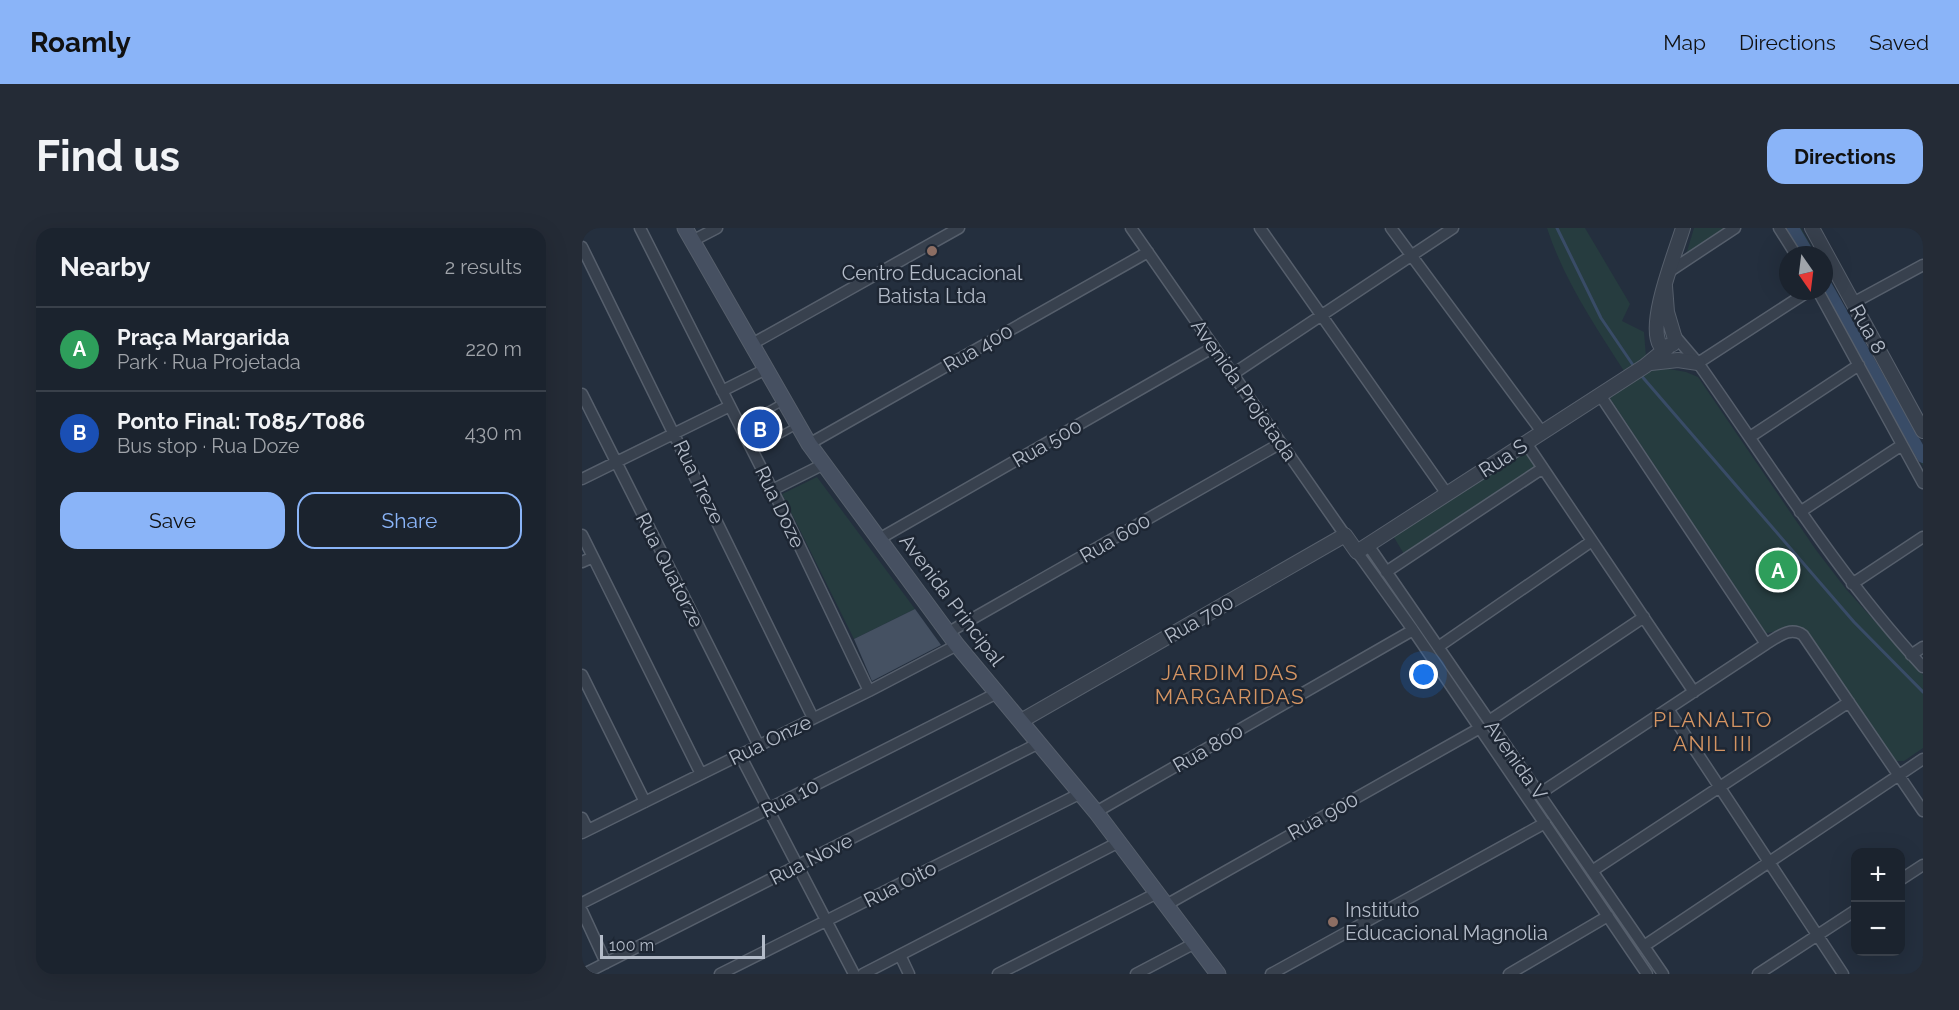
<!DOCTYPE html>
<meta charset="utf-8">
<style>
body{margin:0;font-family:Raleway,sans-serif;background:#242b36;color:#f1f3f6}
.controls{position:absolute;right:18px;bottom:18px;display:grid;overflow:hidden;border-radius:12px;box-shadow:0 6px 24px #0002}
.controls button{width:54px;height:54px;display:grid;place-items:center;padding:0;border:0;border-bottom:2px solid #39404a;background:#1b232e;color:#f1f3f6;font:30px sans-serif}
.compass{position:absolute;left:1197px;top:18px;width:54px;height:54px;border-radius:50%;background:#1b232e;box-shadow:0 6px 24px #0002;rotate:166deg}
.scale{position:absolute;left:18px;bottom:15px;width:165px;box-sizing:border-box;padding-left:6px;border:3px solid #b4bcc9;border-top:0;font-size:16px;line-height:21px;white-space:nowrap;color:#b4bcc9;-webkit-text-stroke:4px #1d2633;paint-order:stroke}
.you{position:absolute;left:842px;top:447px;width:21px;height:21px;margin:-15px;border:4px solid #fff;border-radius:50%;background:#1a73e8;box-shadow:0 0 0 9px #1a73e833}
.badge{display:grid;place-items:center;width:39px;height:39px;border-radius:50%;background:#8ab4f8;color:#fff;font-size:20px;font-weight:700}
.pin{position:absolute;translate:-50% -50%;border:3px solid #fff;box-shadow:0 2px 6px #0006}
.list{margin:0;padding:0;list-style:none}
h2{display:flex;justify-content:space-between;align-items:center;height:78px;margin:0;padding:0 24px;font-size:26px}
h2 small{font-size:20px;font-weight:400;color:#a0a4aa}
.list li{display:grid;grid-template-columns:39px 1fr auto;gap:18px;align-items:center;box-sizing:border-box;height:84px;padding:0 24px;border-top:2px solid #39404a}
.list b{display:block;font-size:22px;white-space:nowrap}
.list p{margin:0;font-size:20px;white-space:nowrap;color:#a0a4aa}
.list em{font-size:20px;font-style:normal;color:#a0a4aa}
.actions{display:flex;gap:12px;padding:18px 24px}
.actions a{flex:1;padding:14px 0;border:2px solid #8ab4f8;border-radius:18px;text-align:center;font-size:21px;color:#8ab4f8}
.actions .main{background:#8ab4f8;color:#111}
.map{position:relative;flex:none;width:1341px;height:746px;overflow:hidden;border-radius:18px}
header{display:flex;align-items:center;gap:36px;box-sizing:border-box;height:84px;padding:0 30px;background:#8ab4f8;color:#111}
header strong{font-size:28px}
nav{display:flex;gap:33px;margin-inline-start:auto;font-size:21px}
.intro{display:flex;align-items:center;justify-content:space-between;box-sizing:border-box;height:144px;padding:0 36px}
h1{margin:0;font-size:42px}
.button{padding:15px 27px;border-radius:18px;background:#8ab4f8;color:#111;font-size:21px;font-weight:700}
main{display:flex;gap:36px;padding:0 36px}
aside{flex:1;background:#1b232e;border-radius:18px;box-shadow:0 6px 24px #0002}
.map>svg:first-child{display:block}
</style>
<header>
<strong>Roamly</strong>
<nav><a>Map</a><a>Directions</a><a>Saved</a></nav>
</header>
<div class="intro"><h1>Find us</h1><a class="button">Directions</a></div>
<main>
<aside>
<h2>Nearby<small>2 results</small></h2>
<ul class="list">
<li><span class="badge" style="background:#2e9e5b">A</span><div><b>Praça Margarida</b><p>Park · Rua Projetada</p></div><em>220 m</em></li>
<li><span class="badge" style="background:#1a4fb4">B</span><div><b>Ponto Final: T085/T086</b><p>Bus stop · Rua Doze</p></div><em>430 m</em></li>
</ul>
<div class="actions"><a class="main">Save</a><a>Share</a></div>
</aside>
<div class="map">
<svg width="1341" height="746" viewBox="0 0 1341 746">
<rect width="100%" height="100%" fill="#242f3e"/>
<!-- green -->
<path fill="#263c3f" d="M965,0H1003L1048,76L1040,93L1062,104L1064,129L1042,143C1013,98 982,52 965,0Z
M1112,0H1144L1104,27Z
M1206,0H1219L1234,27H1221Z
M1242,42L1341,221V238L1242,63Z
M1076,139L1104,144L1116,149L1234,322L1264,361L1341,447V520L1322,533H1314L1224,403C1204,391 1202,404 1184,405L1027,169L1069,140Z
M941,221L953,239L822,326L810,306Z
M235,249L333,381L272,411L200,266Z"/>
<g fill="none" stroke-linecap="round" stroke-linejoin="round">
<!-- stream -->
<path stroke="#394c67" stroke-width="3" d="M975,0L1019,90L1053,140
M1057,145L1272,394L1341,464"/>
<!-- canal -->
<path stroke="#394c67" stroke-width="12" d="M1211,0L1227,27
M1242,54L1341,229"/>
</g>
<!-- building -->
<path fill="#455162" d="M333,381L359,417L290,453L272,411Z"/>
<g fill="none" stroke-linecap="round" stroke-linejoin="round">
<defs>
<path id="service" d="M201,174L172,190L183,210L189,212L216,197"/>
<path id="minor" d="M58,0L197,275L287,463
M549,0L763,307
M678,0L865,266
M809,0L960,204
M1197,0L1214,27
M110,13L135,0
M0,19L231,490
M1088,43L1153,0
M1236,63L1341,255
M1271,75L1341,37
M1093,108L1116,135C1189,238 1255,346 1341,439
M170,116L377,0
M1116,135L1227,63
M651,146L871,0
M140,163L184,141
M0,166L177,518
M1018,167L1184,416
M1168,209L1277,137
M944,215L1112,464
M227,216L566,24
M0,251L148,178
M190,262L242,236
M1218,284L1320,217
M0,307L119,546
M297,311L632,119
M786,317L1081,746
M775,324L831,402L1065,746
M0,334L11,329
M804,344L961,240
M1270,356L1341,309
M367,404L699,215
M856,419L1010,313
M1329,427L1341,419
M0,447L63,574
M1086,481L1261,746
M907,493L1062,389
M158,527L272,746
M957,566L1184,416C1196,409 1208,398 1221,407L1341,583
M514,584L831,402
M0,590L6,602
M0,605L287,463L375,417
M1010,643L1267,474
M1318,652L1341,637
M0,675L415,465
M584,677L898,500
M0,683L24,735
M1062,718L1341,531
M318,727L327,746
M2,746L457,515
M138,746L499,565
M281,746L537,614
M416,746L575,665
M554,746L613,715
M689,746L963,595
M927,746L1026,688
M1176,746L1274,682"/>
<path id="tertiary" d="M1230,0L1341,203
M1083,58L1085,84L1093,111L1091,116L1084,119L1078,117C1065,95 1093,26 1101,0
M1069,135L1096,132L1116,135
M439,493L763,307L775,324L1063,138L1086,119"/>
<path id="secondary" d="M103,0L227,216L375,417L514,584L636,746"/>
</defs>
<!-- service casing -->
<use href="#service" stroke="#565f6c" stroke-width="8"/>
<!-- minor casing -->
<use href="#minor" stroke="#565f6c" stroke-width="13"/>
<!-- tertiary casing -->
<use href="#tertiary" stroke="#565f6c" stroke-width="16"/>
<!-- secondary casing -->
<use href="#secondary" stroke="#565f6c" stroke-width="17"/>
<!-- service -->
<use href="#service" stroke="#38414e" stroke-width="5"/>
<!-- minor -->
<use href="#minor" stroke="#38414e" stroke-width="10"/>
<!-- tertiary -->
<use href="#tertiary" stroke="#38414e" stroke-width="14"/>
<!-- secondary -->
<use href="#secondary" stroke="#465061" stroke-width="15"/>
</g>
<!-- markers -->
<g fill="#8d6e63" stroke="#1d2633" stroke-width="2">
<circle cx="350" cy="23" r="6"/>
<circle cx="751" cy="694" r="6"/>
</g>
<g text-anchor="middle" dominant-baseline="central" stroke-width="5" stroke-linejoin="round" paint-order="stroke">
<!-- poi labels -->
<g font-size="20" fill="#b4bcc9" stroke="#1d2633">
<text x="350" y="45">Centro Educacional<tspan x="350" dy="23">Batista Ltda</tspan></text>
<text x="763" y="682" text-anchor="start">Instituto<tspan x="763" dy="23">Educacional Magnolia</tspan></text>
</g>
<!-- street labels -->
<g font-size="20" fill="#b4bcc9" stroke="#1d2633">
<text transform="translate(1286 101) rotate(61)">Rua 8</text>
<text transform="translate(396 120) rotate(-30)">Rua 400</text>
<text transform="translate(662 162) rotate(55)">Avenida Projetada</text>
<text transform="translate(465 215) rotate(-30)">Rua 500</text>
<text transform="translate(921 230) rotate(-33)">Rua S</text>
<text transform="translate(117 254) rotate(64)">Rua Treze</text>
<text transform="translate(198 279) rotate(64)">Rua Doze</text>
<text transform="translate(533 310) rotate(-30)">Rua 600</text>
<text transform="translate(88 342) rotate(63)">Rua Quatorze</text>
<text transform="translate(370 372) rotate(53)">Avenida Principal</text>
<text transform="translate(617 391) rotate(-30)">Rua 700</text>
<text transform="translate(188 512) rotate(-26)">Rua Onze</text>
<text transform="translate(626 520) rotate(-30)">Rua 800</text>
<text transform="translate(934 532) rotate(55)">Avenida V</text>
<text transform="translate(208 570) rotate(-27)">Rua 10</text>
<text transform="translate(741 588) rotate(-29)">Rua 900</text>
<text transform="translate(229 631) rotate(-27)">Rua Nove</text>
<text transform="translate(318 656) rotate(-27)">Rua Oito</text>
</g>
<!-- neighbourhood labels -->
<g font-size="21" letter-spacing="1.5" fill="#d59563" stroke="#1d2633">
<text x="648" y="444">JARDIM DAS<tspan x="648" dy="24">MARGARIDAS</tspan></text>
<text x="1131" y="491">PLANALTO<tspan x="1131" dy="24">ANIL III</tspan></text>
</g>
</g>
</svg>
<div class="controls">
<button>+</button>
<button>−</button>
</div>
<svg class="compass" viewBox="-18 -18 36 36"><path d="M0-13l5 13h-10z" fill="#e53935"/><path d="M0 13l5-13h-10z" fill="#a0a4aa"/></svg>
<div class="scale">100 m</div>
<div class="you"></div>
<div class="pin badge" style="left:1196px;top:342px;background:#2e9e5b">A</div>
<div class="pin badge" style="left:178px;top:201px;background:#1a4fb4">B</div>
</div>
</main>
